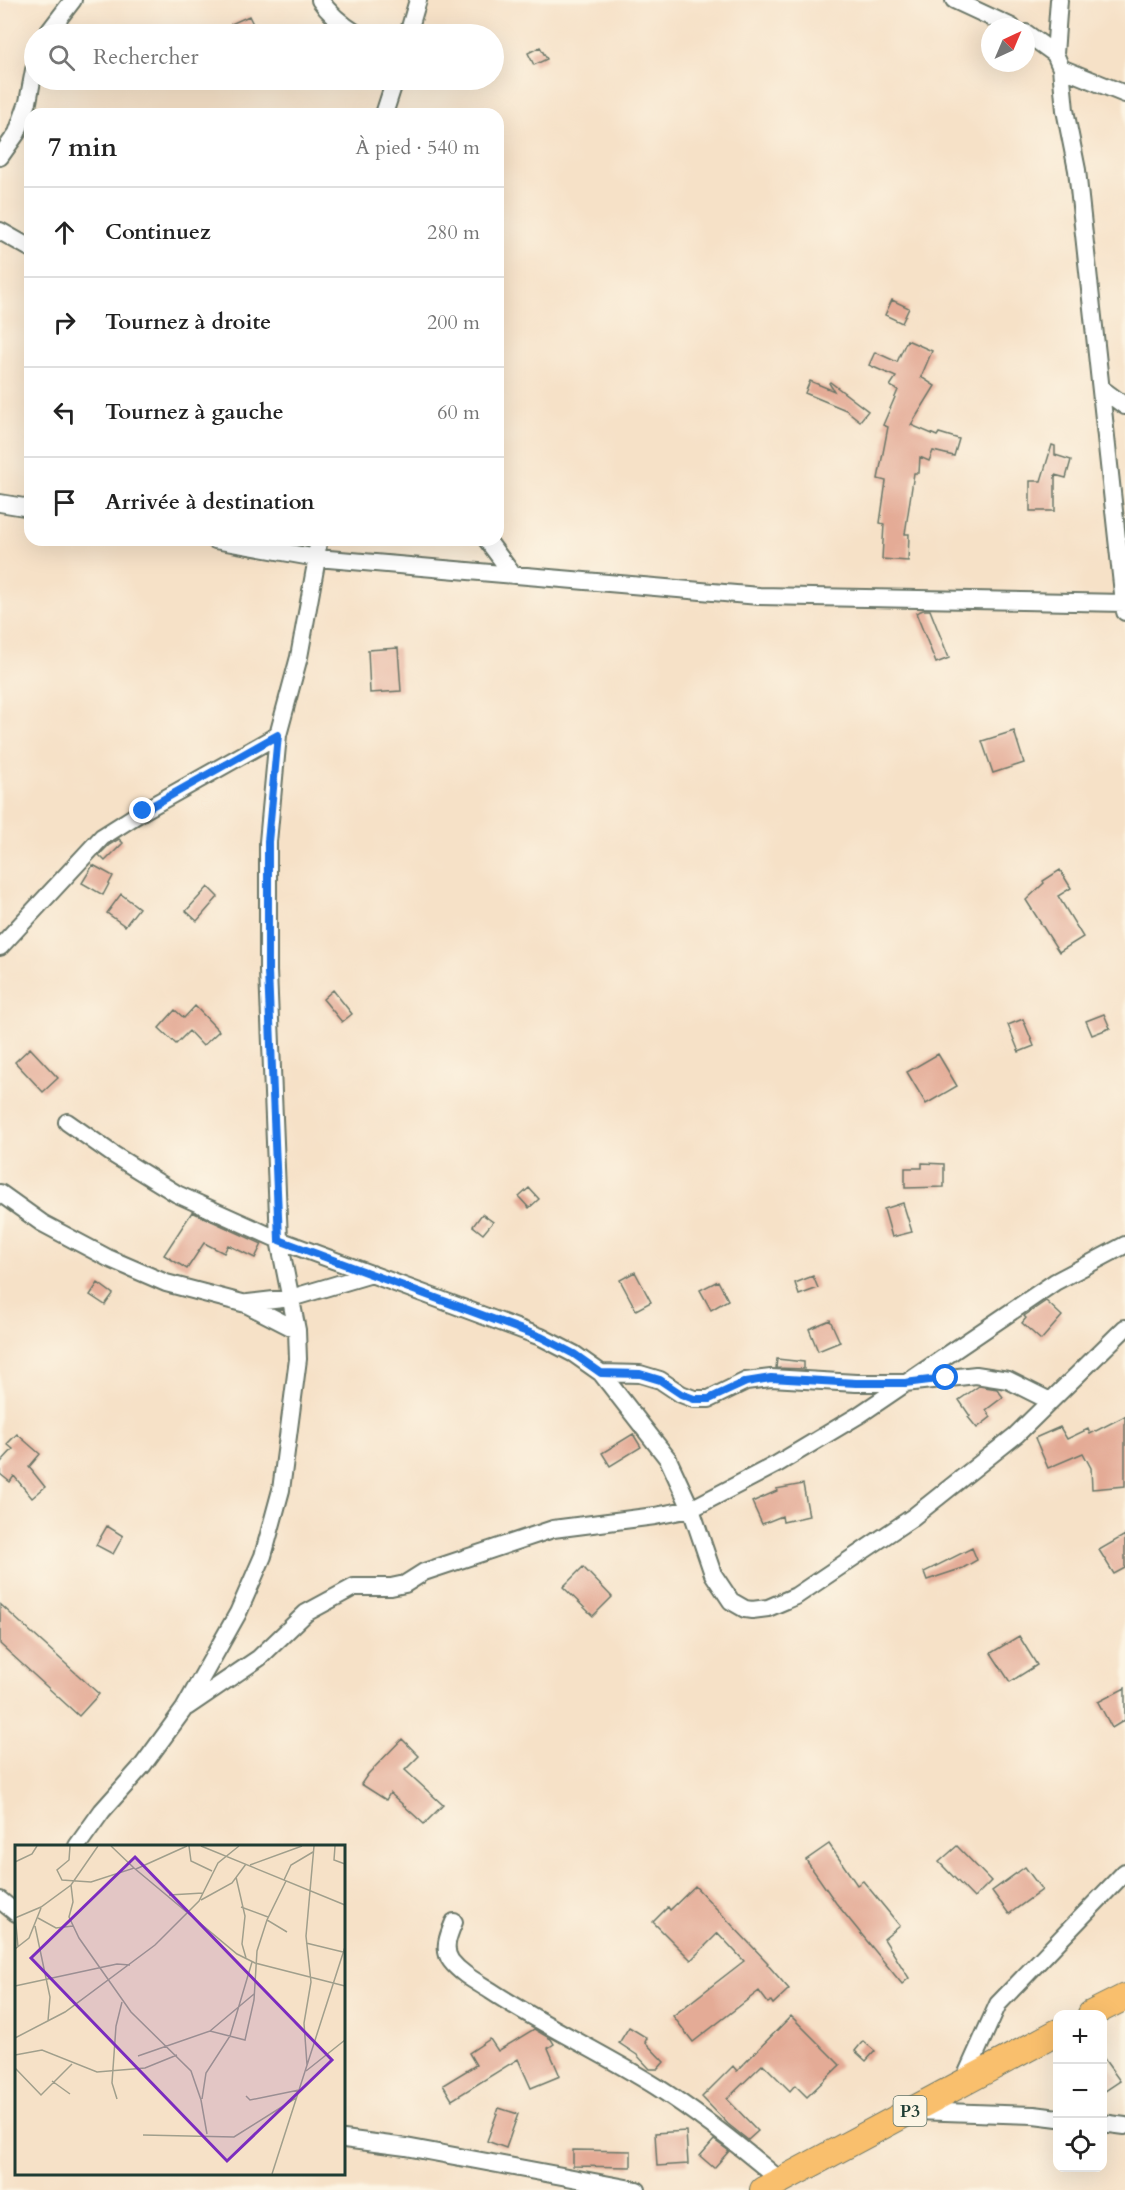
<!DOCTYPE html>
<html lang="fr">
<meta charset="utf-8">
<style>
body{margin:0;font-family:Cardo,serif;background:#f6f6f6;color:#222}
.controls{position:absolute;right:18px;bottom:18px;display:grid;overflow:hidden;border-radius:12px;box-shadow:0 6px 24px #0002}
.controls button{width:54px;height:54px;display:grid;place-items:center;padding:0;border:0;border-bottom:2px solid #e0e0e0;background:#fff;color:#222;font:30px sans-serif}
.compass{position:absolute;left:981px;top:18px;width:54px;height:54px;border-radius:50%;background:#fff;box-shadow:0 6px 24px #0002;rotate:44deg}
.stop{position:absolute;width:18px;height:18px;margin:-14px;border:4px solid #1a73e8;border-radius:50%;background:#fff}
.stop.end{background:#1a73e8;border-color:#fff;box-shadow:0 2px 6px #0008}
.list{margin:0;padding:0;list-style:none}
h2{display:flex;justify-content:space-between;align-items:center;height:78px;margin:0;padding:0 24px;font-size:26px}
h2 small{font-size:20px;font-weight:400;color:#767676}
.list li{display:grid;grid-template-columns:39px 1fr auto;gap:18px;align-items:center;box-sizing:border-box;height:90px;padding:0 24px;border-top:2px solid #e0e0e0}
.list b{display:block;font-size:22px;white-space:nowrap}
.list em{font-size:20px;font-style:normal;color:#767676}
.icon{flex:none;width:33px;height:33px;fill:none;stroke:currentColor;stroke-width:2;stroke-linecap:round;stroke-linejoin:round}
.map{position:relative;flex:none;width:1125px;height:2190px;overflow:hidden}
.search{position:absolute;background:#fff;box-shadow:0 6px 24px #0002;left:24px;top:24px;width:480px;height:66px;display:flex;align-items:center;gap:15px;box-sizing:border-box;padding:0 21px;border-radius:33px;color:#767676;font-size:22px}
.panel{position:absolute;background:#fff;box-shadow:0 6px 24px #0002;left:24px;top:108px;width:480px;height:438px;border-radius:18px}
.map>svg:first-child{display:block}
</style>
<div class="map">
<svg width="1125" height="2190" viewBox="0 0 1125 2190">
<rect width="100%" height="100%" fill="#fcf5e5"/>
<filter id="ink" filterUnits="userSpaceOnUse"><feTurbulence type="fractalNoise" baseFrequency=".0167" numOctaves="2"/><feDisplacementMap in="SourceGraphic" scale="12" xChannelSelector="R" yChannelSelector="G"/><feConvolveMatrix kernelMatrix="1 2 1 2 8 2 1 2 1" color-interpolation-filters="sRGB"/></filter>
<filter id="wash" filterUnits="userSpaceOnUse"><feTurbulence type="fractalNoise" baseFrequency=".008" numOctaves="4" result="noise"/><feDisplacementMap in="SourceGraphic" scale="24" xChannelSelector="R" yChannelSelector="G"/><feGaussianBlur stdDeviation="1.35" result="paint"/><feColorMatrix in="noise" values="0 0 0 0 0 0 0 0 0 0 0 0 0 0 0 0 0 1.4 0 .05"/><feComposite in="paint" operator="in"/></filter>
<g filter="url(#wash)">
<rect width="100%" height="100%" fill="#f6e1c7"/>
<g id="blocks">
<!-- building -->
<path fill="#e4ab96" d="M249,16L258,34H236L231,24Z
M540,47L547,59L534,65L528,53Z
M892,300L909,308L902,323L885,315Z
M907,340L932,351L921,377L935,386L911,425L937,436L939,433L959,439L954,456L933,451L929,461L920,457L919,473H914L905,534H909L908,561L882,559L884,524L880,523L886,481L878,479L888,427L883,425L898,390L890,386L896,377L869,365L875,352L897,362Z
M810,381L834,391L829,383L830,382L868,411L860,421L846,410L805,393Z
M1052,445L1055,446V455L1071,460L1066,478L1055,475V511H1030V481H1041Z
M923,610H930L949,658L936,663L916,613Z
M398,648L401,691L370,693L368,650Z
M1014,731L1024,763L993,773L982,741Z
M119,839L123,843L105,861L99,855L109,845Z
M93,865L113,876L103,895L82,883Z
M1060,870L1071,888L1058,896L1083,937L1059,952L1026,900L1044,883L1043,881Z
M208,887L218,897L197,921L186,911Z
M121,894L139,908L125,926L107,913Z
M333,990L352,1014L342,1022L323,999Z
M195,1006L219,1031L203,1046L189,1031L176,1044L159,1028L175,1010L184,1018Z
M1104,1014L1110,1028L1092,1035L1086,1021Z
M1023,1019L1034,1046L1019,1052L1008,1025Z
M30,1048L58,1078L43,1092L15,1062Z
M938,1054L957,1086L926,1104L907,1072Z
M922,1163L944,1164V1187L905,1188V1168H922Z
M529,1188L539,1199L529,1208L519,1197Z
M903,1203L912,1232L892,1237L884,1209Z
M192,1212L262,1244L255,1258L228,1245L224,1253L204,1243L187,1269L164,1255Z
M482,1214L493,1222L483,1234L473,1226Z
M635,1272L651,1302L636,1310L620,1280Z
M813,1276L818,1288L799,1295L795,1283Z
M718,1281L728,1300L711,1310L700,1290Z
M98,1283L113,1294L105,1305L90,1295Z
M1046,1301L1062,1316L1041,1340L1022,1323L1026,1318L1024,1316Z
M830,1320L840,1342L818,1351L809,1329Z
M777,1359L804,1362V1369L776,1368Z
M979,1386L997,1389L1003,1397L986,1410L991,1417L977,1428L968,1417L970,1416L959,1400Z
M1125,1416V1486L1092,1489L1091,1468L1083,1453L1048,1468L1035,1438L1060,1427L1067,1439L1088,1429L1090,1434Z
M17,1434L40,1454L29,1467L45,1487L32,1498L14,1476L10,1482L0,1474V1463L13,1449L7,1444Z
M633,1434L641,1447L610,1466L602,1453Z
M803,1484L809,1516L783,1522L782,1516L762,1524L752,1502L777,1491L776,1489Z
M107,1526L123,1536L113,1554L96,1545Z
M1125,1535V1568L1114,1574L1099,1550Z
M972,1548L977,1560L963,1568L927,1580L924,1572Z
M583,1567L612,1597L593,1616L563,1587Z
M0,1604L99,1694L79,1716L0,1644Z
M1019,1636L1037,1665L1010,1682L991,1653Z
M1125,1688V1720L1112,1728L1098,1702Z
M402,1739L419,1756L405,1770L443,1805L424,1824L390,1793L386,1800L361,1784L368,1774Z
M829,1844L857,1885L863,1881L900,1926L884,1939L909,1978L902,1984L836,1903L806,1860Z
M957,1846L991,1881L974,1898L939,1862Z
M1025,1867L1042,1890L1009,1914L992,1891Z
M695,1886L768,1963L767,1964L789,1989L773,2004L771,2001L768,2003L759,1991L693,2042L673,2016L744,1961L718,1933L691,1960L653,1922L668,1907L670,1910Z
M791,2016L840,2065L807,2097L795,2085L790,2091L763,2064L727,2099L758,2131L748,2140L728,2124L702,2097L733,2066L737,2071Z
M629,2027L647,2038L645,2042L664,2062L658,2069H650L637,2055L619,2043Z
M534,2029L551,2039L554,2044L548,2048L560,2076L531,2088L518,2059L452,2100L443,2085L476,2065L469,2053L490,2039L498,2051Z
M863,2041L875,2051L866,2061L855,2051Z
M1102,2056L1120,2081L1102,2093Z
M499,2108L518,2114L506,2148L487,2141Z
M686,2131L688,2164L657,2166L655,2133Z
M714,2140L729,2151L714,2168L700,2156Z
M573,2150L631,2151V2167L573,2166Z"/>
</g>
</g>
<g filter="url(#ink)">
<use href="#blocks" fill-opacity="0" stroke="#6a7667" stroke-width="1.5"/>
<g fill="none" stroke-linecap="round" stroke-linejoin="round">
<defs>
<path id="minor" d="M320,0C330,15 343,25 357,34
M954,0L1012,27
M1026,33L1055,54L1061,68L1065,110L1077,170L1125,612
M47,34L73,0
M408,34L418,0
M1055,54L1059,0
M1061,68L1125,94
M384,114L395,80
M0,157L17,133L28,102L34,70
M0,231L30,248
M1102,389L1125,406
M0,503L30,508
M215,540L317,558L759,596L1125,603
M487,540L513,575
M0,947L102,837L143,811L278,735
M67,1122L114,1155L177,1194L279,1240L541,1337L574,1354L601,1373L668,1459L691,1509L713,1574L731,1601L745,1609L752,1610L768,1608L796,1596L913,1517L1016,1435L1125,1328
M0,1193L42,1223L108,1258L166,1283L246,1304L297,1330
M248,1303L291,1298L372,1274
M601,1373L640,1374L660,1380L681,1394L694,1399H709L746,1381L771,1378L856,1383H905L976,1375L1008,1380L1050,1401
M187,1707L259,1658L306,1613L354,1587H391L405,1584L424,1572L553,1529L655,1516L691,1509L777,1464L859,1415L1055,1282L1125,1245
M77,1846L102,1811L143,1765L184,1709L238,1613L263,1556L281,1490L298,1359L297,1330L279,1240L268,971V842L278,735L299,657L317,558L318,540
M0,1900L16,1913
M454,1922C449,1934 442,1949 451,1961C461,1974 477,1982 491,1991C544,2026 603,2053 657,2087C701,2115 741,2147 781,2181
M963,2082L998,2004L1125,1872
M915,2111L1034,2115L1058,2118
M1102,2123L1125,2126
M344,2139L406,2147L637,2190"/>
<path id="primary" d="M1091,2014L1125,1997
M763,2190L1058,2032"/>
</defs>
<!-- minor casing -->
<use href="#minor" stroke="#6a7667" stroke-width="20"/>
<!-- primary casing -->
<use href="#primary" stroke="#6a7667" stroke-width="28"/>
<!-- minor -->
<use href="#minor" stroke="#fff" stroke-width="16"/>
<!-- primary -->
<use href="#primary" stroke="#f9bf6d" stroke-width="26"/>
</g>
</g>
<g fill="none" stroke-linecap="round" stroke-linejoin="round" filter="url(#ink)">
<!-- route -->
<path stroke="#1a73e8" stroke-width="8" d="M143,811L278,735L268,842V971L279,1240L541,1337L574,1354L601,1373L640,1374L660,1380L681,1394L694,1399H709L746,1382L771,1378L856,1383H905L946,1378"/>
</g>
<g text-anchor="middle" dominant-baseline="central" stroke-width="4.5" stroke-linejoin="round" paint-order="stroke">
<!-- shield labels -->
<rect fill="#fcf5e5" stroke="#617469" stroke-width="1.5" x="893.5" y="2096" width="33" height="30" rx="4.5"/>
<g font-size="18" font-weight="bold" fill="#1f3d34">
<text x="910" y="2111">P3</text>
</g>
</g>
<!-- overview -->
<g transform="translate(15 1845)">
<rect width="330" height="330" fill="#f6e1c7"/>
<path fill="none" stroke="#a09f8c" stroke-width="1.5" d="M55,1L54,15L42,25L47,35L76,37L119,23L222,109L240,118L330,141M96,1L119,23M174,1L176,16L197,26M186,1L330,60M320,1L319,15L330,19M0,17L17,9L22,1M235,20L287,1M121,24L172,1M221,32L230,71L227,99L231,113M269,35L276,20L298,7M271,36L252,75L272,87M56,40L58,57L54,72L64,93L116,167L176,226L186,255L192,289M154,50L188,48M186,55L217,38L231,19M226,62L253,72M0,69L3,102M0,73L26,62L56,40L83,1M23,73L41,83L58,81M20,81L35,152L33,176M291,98L328,107M0,104L14,93L26,63M0,141L102,119L115,120M195,186L239,149M0,193L50,167L140,100L184,56L203,18L224,1M0,210L27,205L82,227L130,223L162,210M123,211L195,186L230,195L239,155L242,106L252,75M292,220L289,178L296,137L291,91L299,1M0,223L26,250L57,219M291,226L330,195M37,236L55,249M231,251L235,255L284,245M102,254L97,238L101,181L107,157M187,254L191,228L215,191L237,117M128,290L219,292L281,253M257,329L330,102"/>
<path fill="#7b2cbf" fill-opacity="0.15" stroke="#7b2cbf" stroke-width="3" d="M120,12L317,215L212,316L16,113Z"/>
<rect width="330" height="330" fill="none" stroke="#1f3d34" stroke-width="3"/>
</g>
</svg>
<div class="controls">
<button>+</button>
<button>−</button>
<button><svg class="icon" aria-label="locate" viewBox="0 0 24 24"><circle cx="12" cy="12" r="6"/><path d="M12 2v4M12 18v4M2 12h4M18 12h4"/></svg></button>
</div>
<svg class="compass" viewBox="-18 -18 36 36"><path d="M0-13l5 13h-10z" fill="#e53935"/><path d="M0 13l5-13h-10z" fill="#767676"/></svg>
<div class="stop" style="left:946px;top:1378px"></div>
<div class="stop end" style="left:143px;top:811px"></div>
<div class="search"><svg class="icon" aria-label="search" viewBox="0 0 24 24"><circle cx="10" cy="10" r="6"/><path d="M15 15l6 6"/></svg>Rechercher</div>
<section class="panel">
<h2>7 min<small>À pied · 540 m</small></h2>
<ul class="list">
<li><svg class="icon" aria-label="ahead" viewBox="0 0 24 24"><path d="M12 20V5M6 11l6-6 6 6"/></svg><div><b>Continuez</b></div><em>280 m</em></li>
<li><svg class="icon" aria-label="right" viewBox="0 0 24 24"><path d="M7 20v-9h11M14 6l5 5-5 5"/></svg><div><b>Tournez à droite</b></div><em>200 m</em></li>
<li><svg class="icon" aria-label="left" viewBox="0 0 24 24"><path d="M17 20v-9H6M10 6l-5 5 5 5"/></svg><div><b>Tournez à gauche</b></div><em>60 m</em></li>
<li><svg class="icon" aria-label="arrive" viewBox="0 0 24 24"><path d="M6 21V4h12l-3 4 3 4H6"/></svg><div><b>Arrivée à destination</b></div></li>
</ul>
</section>
</div>
